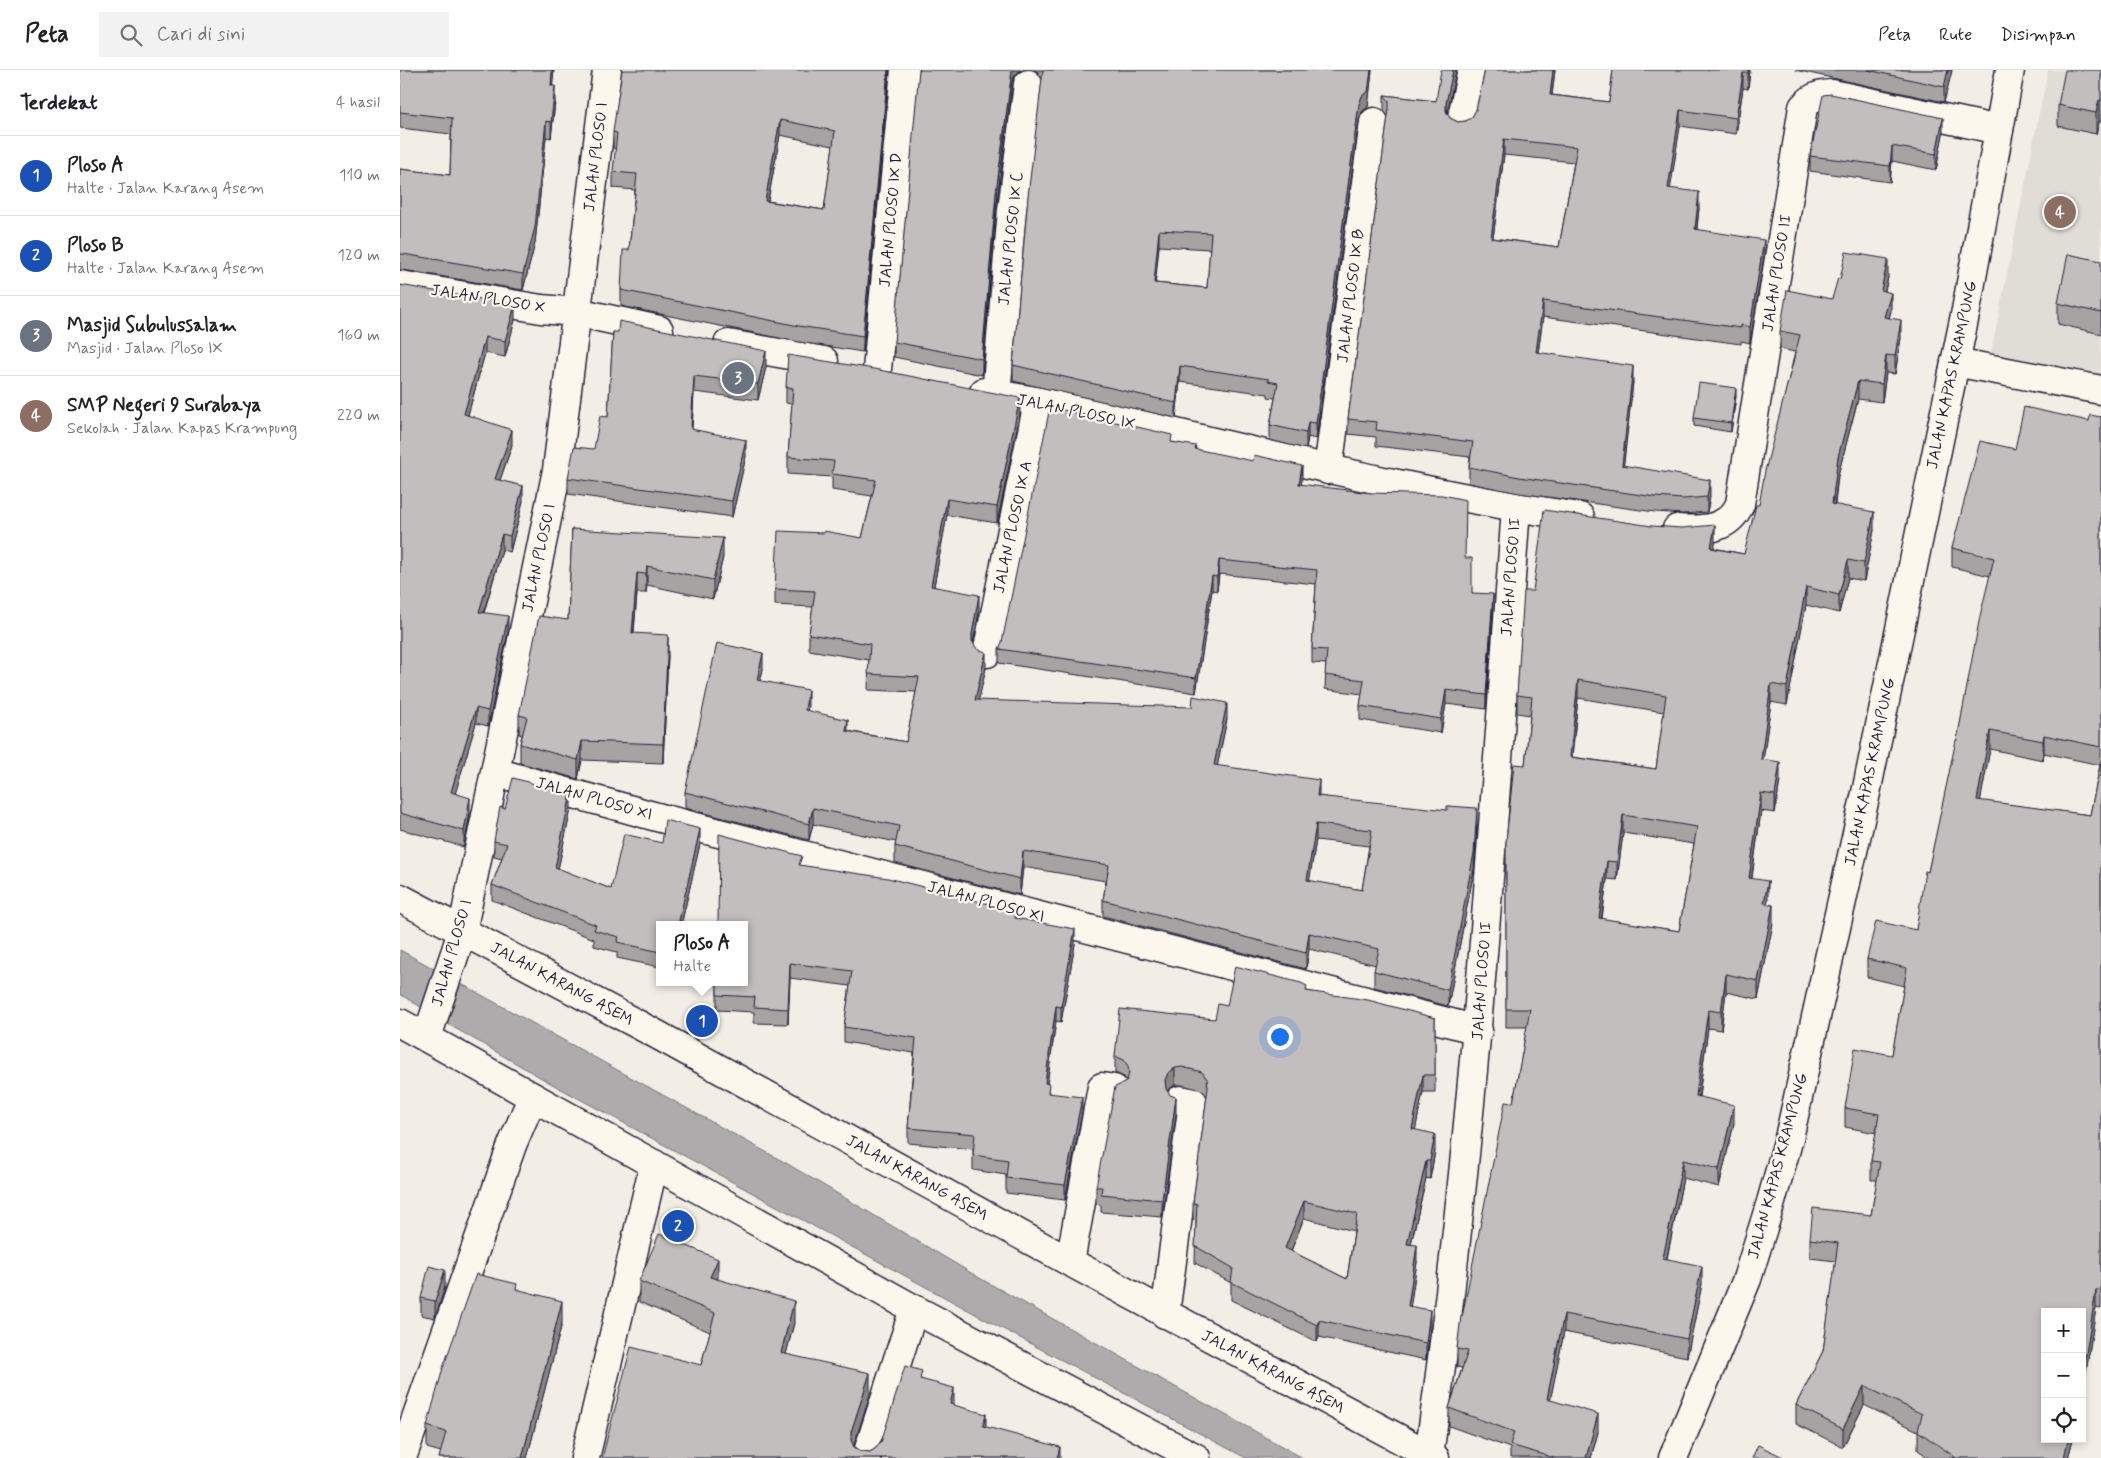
<!DOCTYPE html>
<html lang="id">
<meta charset="utf-8">
<style>
body{margin:0;font-family:Mynerve,sans-serif;background:#f2f2f2;color:#202124}
.controls{position:absolute;right:15px;bottom:15px;display:grid;overflow:hidden;border-radius:0px;box-shadow:0 2px 8px #0003}
.controls button{width:45px;height:45px;display:grid;place-items:center;padding:0;border:0;border-bottom:1px solid #e0e0e0;background:#fff;color:#202124;font:25px sans-serif}
.you{position:absolute;left:879px;top:966px;width:18px;height:18px;margin:-12px;border:4px solid #fff;border-radius:50%;background:#1a73e8;box-shadow:0 0 0 8px #1a73e833}
.badge{display:grid;place-items:center;width:32px;height:32px;border-radius:50%;background:#7c3aed;color:#fff;font-size:16px;font-weight:700}
.pin{position:absolute;translate:-50% -50%;border:2px solid #fff;box-shadow:0 1px 5px #0006}
.popup{position:absolute;left:256px;top:851px;width:92px;height:65px;box-sizing:border-box;display:grid;place-content:center;border-radius:0px;background:#fff;filter:drop-shadow(0 1px 4px #0005);font-size:16px;white-space:nowrap;color:#757577}
.popup b{font-size:19px;color:#202124}
.popup::after{content:'';position:absolute;left:50%;top:100%;margin-left:-10px;border:10px solid transparent;border-top-color:#fff}
.list{margin:0;padding:0;list-style:none}
h2{display:flex;justify-content:space-between;align-items:center;height:65px;margin:0;padding:0 20px;font-size:21px}
h2 small{font-size:16px;font-weight:400;color:#757577}
.list li{display:grid;grid-template-columns:32px 1fr auto;gap:15px;align-items:center;box-sizing:border-box;height:80px;padding:0 20px;border-top:1px solid #e0e0e0}
.list b{display:block;font-size:19px;white-space:nowrap}
.list p{margin:0;font-size:16px;white-space:nowrap;color:#757577}
.list em{font-size:16px;font-style:normal;color:#757577}
.icon{flex:none;width:28px;height:28px;fill:none;stroke:currentColor;stroke-width:2;stroke-linecap:round;stroke-linejoin:round}
.map{position:relative;flex:none;width:1701px;height:1388px;overflow:hidden}
header{display:flex;align-items:center;gap:30px;box-sizing:border-box;height:70px;padding:0 25px;background:#fff;border-bottom:1px solid #e0e0e0}
header strong{font-size:24px}
nav{display:flex;gap:28px;margin-inline-start:auto;font-size:18px}
.search{width:350px;height:45px;background:#f2f2f2;display:flex;align-items:center;gap:12px;box-sizing:border-box;padding:0 18px;border-radius:0px;color:#757577;font-size:19px}
main{display:flex}
aside{flex:1;background:#fff}
.map>svg:first-child{display:block}
</style>
<header>
<strong>Peta</strong>
<div class="search"><svg class="icon" aria-label="search" viewBox="0 0 24 24"><circle cx="10" cy="10" r="6"/><path d="M15 15l6 6"/></svg>Cari di sini</div>
<nav><a>Peta</a><a>Rute</a><a>Disimpan</a></nav>
</header>
<main>
<aside>
<h2>Terdekat<small>4 hasil</small></h2>
<ul class="list">
<li><span class="badge" style="background:#1a4fb4">1</span><div><b>Ploso A</b><p>Halte · Jalan Karang Asem</p></div><em>110 m</em></li>
<li><span class="badge" style="background:#1a4fb4">2</span><div><b>Ploso B</b><p>Halte · Jalan Karang Asem</p></div><em>120 m</em></li>
<li><span class="badge" style="background:#6b7280">3</span><div><b>Masjid Subulussalam</b><p>Masjid · Jalan Ploso IX</p></div><em>160 m</em></li>
<li><span class="badge" style="background:#8d6e63">4</span><div><b>SMP Negeri 9 Surabaya</b><p>Sekolah · Jalan Kapas Krampung</p></div><em>220 m</em></li>
</ul>
</aside>
<div class="map">
<svg width="1701" height="1388" viewBox="0 0 1701 1388">
<rect width="100%" height="100%" fill="#f2eee5"/>
<filter id="ink" filterUnits="userSpaceOnUse"><feTurbulence type="fractalNoise" baseFrequency=".02" numOctaves="2"/><feDisplacementMap in="SourceGraphic" scale="10" xChannelSelector="R" yChannelSelector="G"/><feConvolveMatrix kernelMatrix="1 2 1 2 8 2 1 2 1" color-interpolation-filters="sRGB"/></filter>
<g filter="url(#ink)">
<!-- built -->
<path fill="#e0dcd6" d="M1648,0H1701V306L1591,283Z"/>
<!-- water -->
<path fill="#aeabad" stroke="#76747f" d="M0,880L386,1093L583,1210L903,1388H846L603,1259L152,1014L46,953L0,924Z"/>
<g fill="none" stroke-linecap="round" stroke-linejoin="round">
<defs>
<path id="minor" d="M1061,52L1072,0
M0,215L141,239L176,242L259,260
M328,274L424,291
M1555,292L1701,320
M477,300L505,0
M584,322C602,326 621,328 640,332C820,371 998,421 1180,447
M596,325L612,140L628,14
M928,400L974,52
M1277,459C1302,461 1329,460 1340,434L1403,37C1412,27 1418,25 1432,24L1599,60
M587,583L638,332
M95,702L257,747L1078,960
M27,967L62,862L157,400L207,0
M670,1192L702,1017L714,1019
M765,1244L793,1032L780,1030
M1029,1385C1074,1071 1093,754 1116,438
M2,1388L112,1075L132,1028
M185,1388L254,1094
M466,1388L514,1239"/>
<path id="major" d="M0,828L254,963L670,1192L1035,1388
M0,953L514,1239L796,1388
M1273,1388L1347,1209L1371,1132L1389,1068L1466,723L1566,240L1610,0"/>
</defs>
<!-- minor casing -->
<use href="#minor" stroke="#22223b" stroke-width="31"/>
<!-- major casing -->
<use href="#major" stroke="#22223b" stroke-width="31"/>
<!-- minor -->
<use href="#minor" stroke="#fbf7ec" stroke-width="28"/>
<!-- major -->
<use href="#major" stroke="#fbf7ec" stroke-width="28"/>
</g>
<!-- wall -->
<path fill="#a7a3a3" stroke="#22223b" fill-rule="evenodd" d="M0,0H154L152,16L155,32L151,68L146,67L135,173L123,220L3,200H0V99L50,105L51,64L0,58Z
M489,0L463,282L399,272L221,236V220L229,180L235,120L213,118V102L216,79L213,78V62ZM380,65L433,76L424,140L368,131Z
M634,0H972L968,37L962,42L959,50L916,369L908,367L906,379L870,370V355L875,328L868,327V324L780,312L776,348L613,311V295L642,9L638,2ZM759,176L810,179L807,218L755,213Z
M1085,0H1155L1152,25L1209,32L1213,0H1350L1348,19L1343,18L1336,64L1280,56L1270,118L1299,138L1297,159L1364,186L1350,273L1341,271V274L1143,247L1138,283L1233,312L1223,396L1310,426L1307,442L1283,444L1255,442L1119,423L1069,413V397L1070,387L976,376V367L948,364V349L988,46L984,41V25L1036,31L1047,42L1050,48L1058,52L1066,51L1072,47L1076,40ZM1104,85L1174,92L1159,177L1093,168Z
M1395,0H1552L1544,32Z
M1701,0V52H1699L1696,64L1658,56V35Z
M615,5L612,12L596,139L582,305L494,287V272Z
M1543,64L1536,100L1492,91L1490,112L1410,101V86Z
M1701,191V264L1658,254V233Z
M1488,207L1485,221L1491,241L1489,248L1501,268L1495,304L1486,303L1482,332L1458,329L1438,405L1435,435L1474,460L1464,511L1448,508L1439,543L1406,535L1387,635L1371,632L1363,689L1380,710L1375,743L1361,741L1352,808L1368,829L1367,834L1373,853L1358,929L1326,922L1321,960L1308,958L1299,1027L1334,1053L1319,1117L1283,1108L1267,1189L1302,1214L1287,1287L1164,1262L1150,1330L1198,1362L1191,1388H1110V1378L1049,1356V1338L1062,1298L1057,1297V1279L1062,1247L1113,1033L1127,957H1106V772L1125,695L1130,645L1117,643V625L1133,521L1315,473L1314,478L1344,484L1359,435L1395,282L1380,279V261L1432,229L1440,209ZM1178,628L1264,642L1256,699L1172,687ZM1223,763L1294,774L1279,861L1202,849L1207,809L1217,810Z
M0,215L115,250L105,287L85,283L68,345L112,375L100,410L123,431L110,482L102,480L84,543L108,562L88,656L76,653L55,723L70,743L64,777L0,759Z
M213,262L366,297L358,330L294,322L292,359L346,386L332,447L168,424V408L194,379L208,347Z
M386,317L620,344L597,453L547,445L534,516L579,541L573,573L586,598L578,631L827,649L817,696L919,726L1077,754L1074,800L1048,936L974,917V901L976,895L909,879L906,899L703,846V830L706,811L623,797L620,825L495,793V776L496,772L413,754L409,770L285,738V722L363,599L360,611L408,636L407,641L448,661L506,672L516,622L468,620L469,590L409,580V564L413,537L375,535V519L462,468L472,426L432,420V407L388,404V387L392,334L386,333ZM916,770L969,776L962,820L909,811Z
M1336,326L1331,362L1294,356V348Z
M1701,347V1239L1696,1238L1682,1328V1242L1645,1369H1673L1668,1388H1529L1518,1380V1361L1464,1335L1443,1377L1396,1354V1335L1423,1281L1436,1191L1410,1188V1169L1471,1145L1477,1110H1471V1091L1476,1063L1445,1057V1038L1492,985L1504,916L1467,907V889L1516,860L1528,802L1557,670L1590,506L1552,497V478L1615,379L1689,351ZM1590,679L1643,690L1644,683L1700,695L1690,745L1580,731Z
M772,372L902,410L901,414L1065,488L1072,523L1093,538L1086,639L1046,634L1041,663L960,650V636L962,624L925,619L926,594L912,593V579L916,514L819,504L817,521L812,520L796,623L599,593V579Z
M172,459L323,487L313,529L247,515L246,523H237L234,563L268,585L263,693L182,690L178,709L120,693V674L122,665L119,664V645L168,550Z
M105,739H171L158,799L211,819L262,773L300,774L281,855H260V897L217,888V882L194,876V869L92,830V815L102,788L94,786V771Z
M402,796L616,848L675,874L661,952L656,951L647,1014L649,1023L682,1042L665,1130L606,1123V1105L573,1100V1079L508,1073V1058L514,983L444,972V957L450,916L390,908L388,954L354,953V942L317,940V912Z
M907,921L1035,948V1022H1023L1015,1060L1035,1081L1030,1109L1026,1108L1011,1174L1017,1192L1010,1236L1030,1258L1026,1290L919,1267L917,1272L831,1230V1213L795,1193L796,1151L793,1150V1133L807,1026L802,1020L782,1015H775L768,1020L767,1021L776,1045L762,1147L701,1142V1135L696,1134V1117L726,1010L724,1007L715,1003V986L815,949L827,936ZM904,1148L954,1161L947,1209L891,1181Z
M318,1210L394,1253L386,1284L470,1325L454,1376L461,1381L470,1382L476,1378L522,1309L554,1335L586,1357L660,1388H202L301,1295L310,1262L239,1232V1211Z
M45,1217L35,1248L21,1245V1228Z
M117,1220L162,1253L127,1388H39L41,1382L27,1378V1356Z"/>
<!-- shaded-wall -->
<path fill="#888585" stroke="#22223b" d="M152,0H154L151,32V16Z
M488,0H489L463,282V266Z
M612,0H621L615,5L612,12L596,139L582,305V289L596,123Z
M971,0H972L968,37L962,42L959,50L916,369V353L959,34Z
M1053,0H1056L1046,49V33Z
M1153,0H1155L1150,40V25Z
M1348,0H1350L1348,19Z
M1548,0H1552L1544,32V17Z
M1343,3V18L1336,64V48Z
M155,16V32L151,68V52Z
M1699,30V52L1696,64V43Z
M1280,40V56L1268,134V118Z
M1543,48V64L1536,100V84Z
M380,50V65L365,146V131Z
M146,51V67L135,173L123,220V204Z
M1104,69V85L1091,183V168Z
M1492,76V91L1490,112V96Z
M1299,122V138L1295,174V159Z
M759,160V176L754,228V213Z
M1364,170V186L1350,273V257Z
M1488,189V207L1481,238V220Z
M1491,223V241L1484,265V247Z
M1143,231V247L1136,298V282Z
M115,235V250L105,287V271Z
M1501,250V268L1495,304V286Z
M85,267V283L64,359V344Z
M366,281V297L358,330V314Z
M1486,285V303L1482,332V314Z
M780,296V312L776,348V333Z
M1233,296V312L1222,411V395Z
M294,306V322L291,375V359Z
M1458,311V329L1438,405L1432,452V434L1438,387Z
M1336,318V326L1331,362V353Z
M620,328V344L597,453V437Z
M908,352V367L906,379V363Z
M112,360V375L95,425V409Z
M346,370V386L332,447V431Z
M902,396V410L899,428V414Z
M1310,410V426L1307,442V427Z
M123,416V431L110,482V466Z
M547,429V445L531,532V516Z
M1474,442V460L1464,511V493Z
M1315,455V473L1311,496V478Z
M102,464V480L79,558V542Z
M323,468V487L313,529V510Z
M819,490V504L817,521V507Z
M1448,490V508L1439,543V525Z
M247,496V515L246,523V504Z
M237,503V523L232,582V563Z
M812,506V520L796,623V608Z
M1406,517V535L1387,635V617Z
M1093,524V538L1086,639V625Z
M579,525V541L572,580V564Z
M108,546V562L88,656V641Z
M268,565V585L263,693V674Z
M586,582V598L575,647V630Z
M363,583V599L357,626V610Z
M1178,610V628L1170,705V687Z
M1371,614V632L1361,707V689Z
M408,620V636L405,657V640Z
M1046,620V634L1041,663V649Z
M827,633V649L814,712V695Z
M76,638V653L51,738V722Z
M448,650V666L446,661Z
M1590,661V679L1577,749V730Z
M1644,665V683L1643,690V671Z
M182,671V690L178,709V690Z
M1380,692V710L1375,743V725Z
M919,710V726H917Z
M1361,723V741L1349,826V808Z
M171,724V739L155,813V797Z
M70,728V743L64,777V761Z
M413,738V754L409,770V754Z
M1077,738V754L1074,800L1048,936V920Z
M1223,745V763L1217,810V792Z
M916,754V770L907,826V810Z
M300,759V774L281,855H278Z
M623,781V797L620,825V809Z
M1207,791V809L1199,866V848Z
M1368,811V829L1364,851V833Z
M1373,835V853L1358,929V911Z
M675,859V874L661,952V937Z
M909,863V879L906,899V883Z
M390,893V908L388,954V939Z
M1326,904V922L1321,960V942Z
M656,936V951L645,1028V1013Z
M1308,940V958L1296,1044V1026Z
M775,998V1015L768,1020L765,1027V1010L768,1003Z
M1023,1005V1022L1012,1076V1059Z
M682,1027V1042L665,1130V1115Z
M776,1027V1045L762,1147V1130Z
M1334,1035V1053L1319,1117V1099Z
M1035,1064V1081L1030,1109V1091Z
M1283,1090V1108L1263,1206V1188Z
M1026,1091V1108L1007,1191V1174Z
M904,1131V1148L885,1196V1178Z
M1017,1175V1192L1008,1253V1236Z
M318,1189V1211L310,1207Z
M1302,1196V1214L1287,1287V1269Z
M45,1200V1217L35,1248V1231Z
M1696,1220V1238L1682,1328V1309Z
M162,1231V1253L127,1388H122Z
M394,1231V1253L381,1304V1283Z
M1030,1240V1258L1026,1290V1273Z
M1164,1244V1262L1147,1347V1329Z
M919,1250V1267L917,1272V1255Z
M470,1303V1325L451,1384V1362Z
M1464,1316V1335L1443,1377V1359Z
M554,1318V1339L550,1334Z
M586,1344V1365L583,1356Z
M1198,1344V1362L1191,1388H1186Z
M1668,1369H1673L1668,1388H1664Z
M660,1377V1388H657Z"/>
<!-- building -->
<path fill="#c2bebe" stroke="#22223b" fill-rule="evenodd" d="M0,0H152L151,16H155L151,52L146,51L135,157L123,204L3,184H0V99L50,105L52,48L0,42Z
M222,0H488L463,266L399,256L221,220L223,180H229L237,104L213,102L217,63L213,62ZM380,50L435,61L424,140L365,131Z
M519,0H612L596,123L582,289L494,272Z
M643,0H971L968,22L962,26L959,34L916,353L908,352L906,363L870,355L878,313L868,311L869,309L780,296L776,333L613,295L628,126ZM759,160L811,163L807,218L754,213Z
M1041,0H1053L1046,33V41L1050,48L1058,52L1066,51L1072,47L1076,40L1085,0H1153L1150,25L1209,32L1213,0H1348V3H1343L1336,48L1280,40L1268,118L1299,122L1295,159L1364,170L1350,257L1341,255V258L1143,231L1136,282L1233,296L1222,395L1310,410L1307,427L1283,429L1255,427L1119,407L1069,397L1073,372L976,360L977,352L948,349L989,38V31L984,25L1036,31ZM1104,69L1177,77L1159,177L1091,168Z
M1468,0H1548L1544,17Z
M1665,0H1701V31L1699,30L1696,43L1658,35Z
M1431,24L1543,48L1536,84L1492,76L1490,96L1410,86L1423,25Z
M1446,182L1488,189L1481,220L1491,223L1484,247L1501,250L1495,286L1486,285L1482,314L1458,311L1438,387L1432,434L1474,442L1464,493L1448,490L1439,525L1406,517L1387,617L1371,614L1361,689L1380,692L1375,725L1361,723L1349,808L1368,811L1364,833L1373,835L1358,911L1326,904L1321,942L1308,940L1296,1026L1334,1035L1319,1099L1283,1090L1263,1188L1302,1196L1287,1269L1164,1244L1147,1329L1198,1344L1186,1388H1155L1110,1375L1114,1362L1049,1338L1068,1281L1057,1279L1061,1246L1062,1247L1105,1032L1113,1033L1130,939H1106V772L1114,694L1125,695L1132,627L1117,625L1124,521H1133L1144,440L1252,456L1282,458L1315,455L1311,478L1344,484L1356,435H1359L1365,401L1400,265L1380,261L1387,220L1432,229L1438,208L1440,209ZM1178,610L1266,625L1256,699L1170,687ZM1223,745L1297,757L1279,861L1199,848L1207,791L1217,792Z
M1668,184L1701,191V243L1658,233Z
M0,215L115,235L105,271L85,267L64,344L112,360L95,409L123,416L110,466L102,464L79,542L108,546L88,641L76,638L51,722L70,728L64,761L0,743Z
M219,251L366,281L358,314L294,306L291,359L346,370L332,431L168,408L174,377L194,379L200,346L208,347L213,262H218Z
M388,285L474,299L620,328L597,437L547,429L531,516L579,525L572,564V571L577,579L586,582L575,630L792,637L793,626L827,633L814,695L919,710L917,726L1047,740V736L1077,738L1074,783L1048,920L974,901L979,879L909,863L906,883L703,830L709,795L623,781L620,809L495,776L499,756L413,738L409,754L285,722L317,573L363,583L357,610L408,620L405,640L448,650L446,661L506,672L519,607L468,604L470,574L409,564L415,521L375,519L378,461L424,463V461L462,468L476,410L432,404L434,391L388,387L393,318L386,317ZM916,754L972,760L962,820L907,810Z
M1299,313L1336,318L1331,353L1294,348Z
M650,337L772,365L771,372L796,376L795,379L853,391L854,385L902,396L899,414L971,423L1042,425L1066,430L1065,488H1072V523L1093,524L1086,625L1046,620L1041,649L960,636L964,610L925,605L927,580L912,579L917,500L819,490L817,507L812,506L796,608L599,579L602,572Z
M1624,337L1689,351L1690,345L1701,347V677L1644,665L1643,671L1590,661L1577,730L1690,745L1701,691V1221L1696,1220L1682,1309V1242H1645V1369H1668L1664,1388H1555V1387L1518,1361L1522,1344L1464,1316L1443,1359L1396,1335L1423,1281L1438,1173L1410,1169L1413,1138L1471,1145L1480,1092L1471,1091L1479,1044L1445,1038L1455,978L1492,985L1507,898L1467,889L1476,851L1516,860L1525,801L1528,802L1556,670H1557L1580,546L1594,488L1552,478L1580,371L1615,379Z
M172,459L323,468L313,510L247,496L246,504L237,503L232,563L268,565L263,674L182,671L178,690L120,674L127,647L119,645L139,546L168,550Z
M113,708L171,724L155,797L211,819L224,764L262,773L265,750L300,759L278,855H260V882L217,872L219,867L194,860L196,855L92,815L107,774L94,771L100,737L105,739Z
M319,764L402,786L399,795L488,808L616,841L615,848L675,859L661,937L656,936L645,1013L649,1014L648,1023L682,1027L665,1115L606,1108L608,1090L573,1085L575,1064L508,1058L516,968L444,957L452,901L390,893L388,939L354,937L355,927L317,925V912H344V855H318Z
M835,896L901,913L907,916L906,921L968,930L1035,948V1005H1023L1012,1059L1035,1064L1030,1091H1026L1007,1174L1017,1175L1008,1236L1030,1240L1026,1273L919,1250L917,1255L831,1212L833,1198L795,1176L797,1134L793,1133L808,1017L807,1009L802,1002L782,997L775,998L768,1003L765,1010L766,1019L770,1025L776,1027L762,1130L701,1124L702,1117H696L715,1017L726,1012L729,1004L728,996L724,990L715,986L720,939L815,949L818,934L827,936ZM904,1131L957,1144L947,1209L885,1178Z
M259,1164L318,1189L310,1207L394,1231L381,1283L470,1303L451,1362V1370L454,1377L461,1381L470,1382L476,1378L481,1372L505,1296L522,1301L520,1309L554,1318L550,1334L586,1344L583,1356L660,1377L657,1388H202L231,1277L301,1295L315,1243L239,1211Z
M29,1196L45,1200L35,1231L21,1228Z
M76,1204L117,1214L116,1219L162,1231L122,1388H39L46,1362L27,1356L43,1298Z
M1358,1375L1385,1388H1352Z"/>
</g>
<g text-anchor="middle" dominant-baseline="central" stroke-width="4.5" stroke-linejoin="round" paint-order="stroke">
<!-- street labels -->
<g font-size="16" fill="#22223b" stroke="#fbf7ec">
<text transform="translate(196 87) rotate(-83)">JALAN PLOSO I</text>
<text transform="translate(491 150) rotate(-85)">JALAN PLOSO IX D</text>
<text transform="translate(611 169) rotate(-84)">JALAN PLOSO IX C</text>
<text transform="translate(1377 203) rotate(-81)">JALAN PLOSO II</text>
<text transform="translate(951 226) rotate(-83)">JALAN PLOSO IX B</text>
<text transform="translate(88 229) rotate(9)">JALAN PLOSO X</text>
<text transform="translate(1552 305) rotate(-78)">JALAN KAPAS KRAMPUNG</text>
<text transform="translate(676 342) rotate(12)">JALAN PLOSO IX</text>
<text transform="translate(613 457) rotate(-78)">JALAN PLOSO IX A</text>
<text transform="translate(139 488) rotate(-78)">JALAN PLOSO I</text>
<text transform="translate(1111 507) rotate(-86)">JALAN PLOSO II</text>
<text transform="translate(1470 702) rotate(-78)">JALAN KAPAS KRAMPUNG</text>
<text transform="translate(194 729) rotate(16)">JALAN PLOSO XI</text>
<text transform="translate(586 832) rotate(15)">JALAN PLOSO XI</text>
<text transform="translate(52 883) rotate(-74)">JALAN PLOSO I</text>
<text transform="translate(1082 911) rotate(-86)">JALAN PLOSO II</text>
<text transform="translate(162 914) rotate(28)">JALAN KARANG ASEM</text>
<text transform="translate(1378 1096) rotate(-75)">JALAN KAPAS KRAMPUNG</text>
<text transform="translate(517 1108) rotate(29)">JALAN KARANG ASEM</text>
<text transform="translate(873 1302) rotate(28)">JALAN KARANG ASEM</text>
</g>
</g>
</svg>
<div class="controls">
<button>+</button>
<button>−</button>
<button><svg class="icon" aria-label="locate" viewBox="0 0 24 24"><circle cx="12" cy="12" r="6"/><path d="M12 2v4M12 18v4M2 12h4M18 12h4"/></svg></button>
</div>
<div class="you"></div>
<div class="pin badge" style="left:302px;top:951px;background:#1a4fb4">1</div>
<div class="popup"><b>Ploso A</b>Halte</div>
<div class="pin badge" style="left:278px;top:1156px;background:#1a4fb4">2</div>
<div class="pin badge" style="left:338px;top:308px;background:#6b7280">3</div>
<div class="pin badge" style="left:1660px;top:142px;background:#8d6e63">4</div>
</div>
</main>
